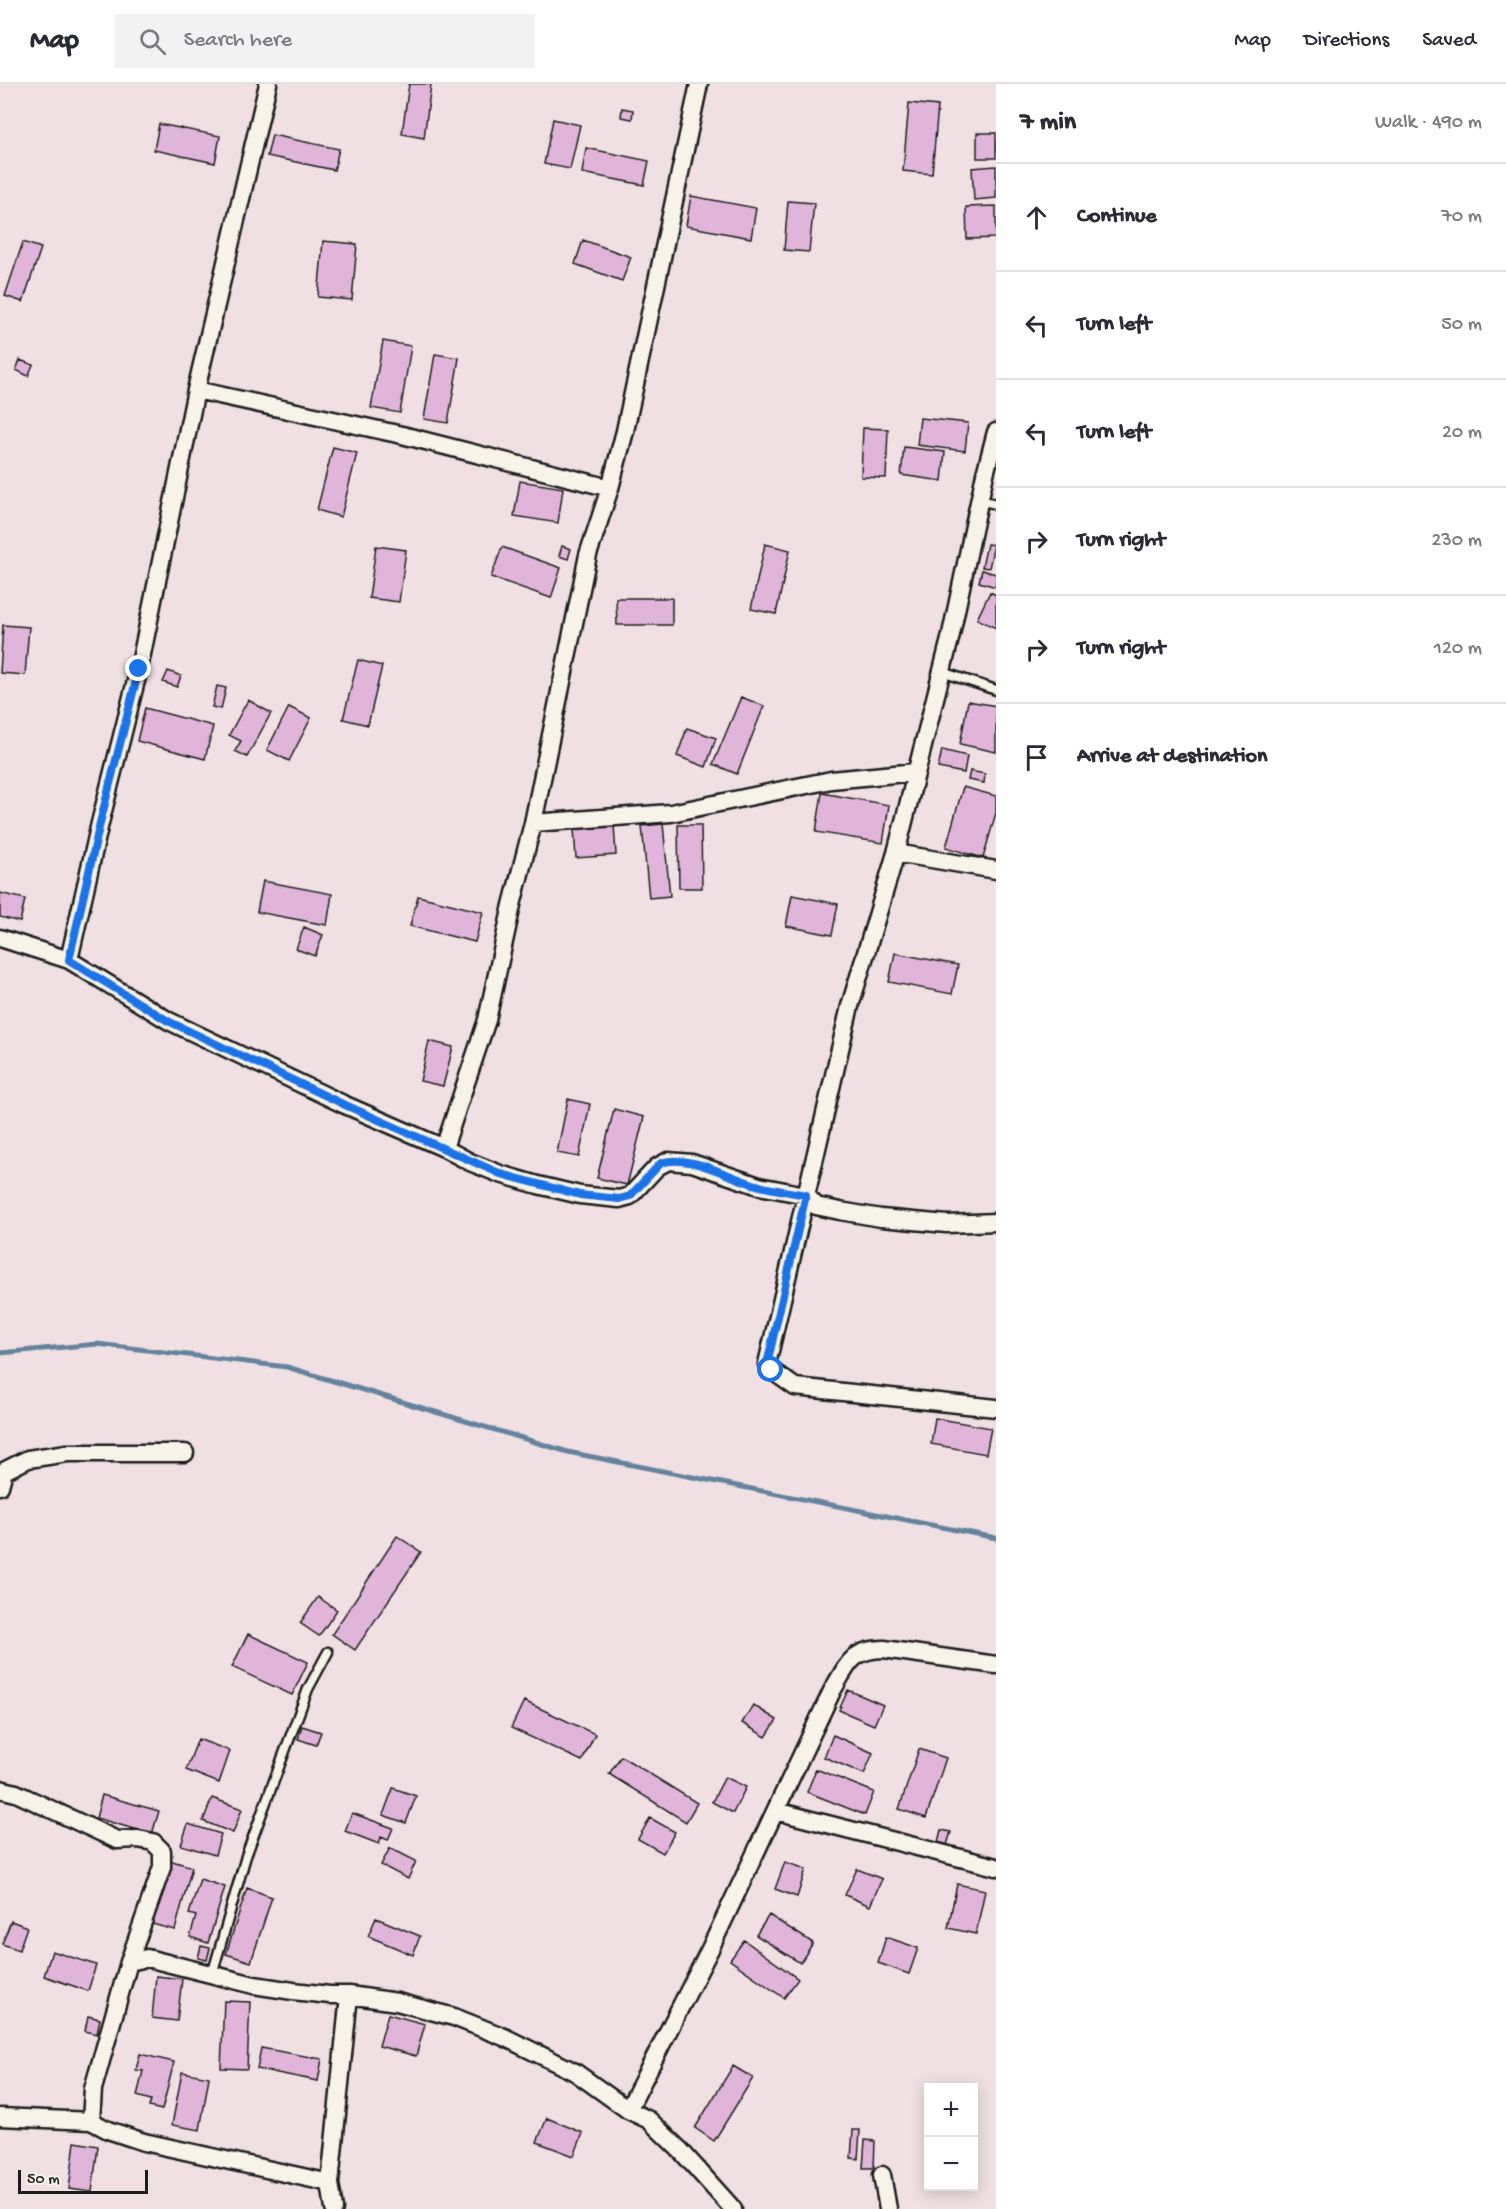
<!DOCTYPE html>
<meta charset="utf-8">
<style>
body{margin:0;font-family:"Gochi Hand",sans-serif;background:#f2f2f3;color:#2b2b33}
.controls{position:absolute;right:18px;bottom:18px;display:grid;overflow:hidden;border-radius:0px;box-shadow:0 3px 15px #0003}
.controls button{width:54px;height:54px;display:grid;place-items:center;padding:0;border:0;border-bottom:2px solid #e1e1e2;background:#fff;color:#2b2b33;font:30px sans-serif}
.scale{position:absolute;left:18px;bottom:15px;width:130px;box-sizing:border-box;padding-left:6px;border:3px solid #1c1c1c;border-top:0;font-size:16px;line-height:21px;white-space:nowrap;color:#1c1c1c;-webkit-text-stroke:4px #f7f3e8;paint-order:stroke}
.stop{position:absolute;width:18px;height:18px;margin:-14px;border:4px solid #1a73e8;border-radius:50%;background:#fff}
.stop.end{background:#1a73e8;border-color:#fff;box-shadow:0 2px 6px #0008}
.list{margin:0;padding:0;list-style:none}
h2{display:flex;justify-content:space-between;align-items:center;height:78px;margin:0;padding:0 24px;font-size:26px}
h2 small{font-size:20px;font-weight:400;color:#7c7c81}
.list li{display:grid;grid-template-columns:39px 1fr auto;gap:18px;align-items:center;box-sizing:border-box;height:108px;padding:0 24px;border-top:2px solid #e1e1e2}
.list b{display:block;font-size:22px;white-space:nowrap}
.list em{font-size:20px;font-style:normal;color:#7c7c81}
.icon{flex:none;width:33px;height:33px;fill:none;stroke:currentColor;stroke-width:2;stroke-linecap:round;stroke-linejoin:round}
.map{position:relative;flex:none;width:996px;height:2125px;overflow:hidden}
header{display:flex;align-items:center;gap:36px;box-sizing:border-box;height:84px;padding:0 30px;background:#fff;border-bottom:2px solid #e1e1e2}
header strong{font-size:28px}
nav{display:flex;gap:33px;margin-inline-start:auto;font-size:21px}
.search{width:420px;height:54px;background:#f2f2f3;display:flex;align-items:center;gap:15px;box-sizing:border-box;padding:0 21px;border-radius:0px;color:#7c7c81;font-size:22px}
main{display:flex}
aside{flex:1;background:#fff}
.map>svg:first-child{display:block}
</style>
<header>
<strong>Map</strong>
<div class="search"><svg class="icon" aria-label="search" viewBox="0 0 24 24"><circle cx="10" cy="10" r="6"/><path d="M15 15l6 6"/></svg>Search here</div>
<nav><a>Map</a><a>Directions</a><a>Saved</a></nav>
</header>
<main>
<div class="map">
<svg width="996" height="2125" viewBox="0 0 996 2125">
<rect width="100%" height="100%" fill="#f0e0e4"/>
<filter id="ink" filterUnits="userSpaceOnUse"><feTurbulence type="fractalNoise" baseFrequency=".0167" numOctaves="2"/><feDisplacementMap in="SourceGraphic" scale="12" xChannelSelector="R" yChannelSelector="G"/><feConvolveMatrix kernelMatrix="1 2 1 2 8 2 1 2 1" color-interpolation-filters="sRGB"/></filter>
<g filter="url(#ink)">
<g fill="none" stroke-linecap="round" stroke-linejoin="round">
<!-- stream -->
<path stroke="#65839c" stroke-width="5" d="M0,1269L97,1260L287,1283L568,1368L996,1454"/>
</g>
<!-- building -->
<path fill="#e1b5da" stroke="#1c1c1c" stroke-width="1.5" d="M409,0H431L424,54L402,50Z
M909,19L938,22L932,90L903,87Z
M622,24L633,26L632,35L621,33Z
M553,35L580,41L570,85L544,80Z
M159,40L220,52L215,79L154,66Z
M977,49H996V74H977Z
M272,51L339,65L334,86L267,72Z
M586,64L649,77L644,101L582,89Z
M996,82V114L974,116L972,84Z
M691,112L756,124L751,154L686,142Z
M788,117L814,119L809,168L784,166Z
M996,122V154L967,155L966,123Z
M583,156L631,173L622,197L575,180Z
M323,157L357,160L352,216L318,213Z
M23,158L41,164L23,218L5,212Z
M383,257L411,262L400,329L371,324Z
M435,270L459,274L448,339L424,335Z
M20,276L33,281L28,292L16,286Z
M920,334L968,339L965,367L917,361Z
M863,344L888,345L886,394L861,393Z
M333,363L357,369L341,433L317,426Z
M904,363L945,368L942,397L901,391Z
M520,397L563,404L558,439L514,432Z
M765,460L790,466L776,530L751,525Z
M987,460L994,461L989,484L982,483Z
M376,462L406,466L399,518L369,514Z
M562,462L571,465L568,475L559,472Z
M502,463L561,484L551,514L491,493Z
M982,486L996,490V503L979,498Z
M990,508L996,511V544L977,535Z
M616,514H672V541H617Z
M3,541L29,543L25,591L0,589Z
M358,576L382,582L368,641L343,635Z
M168,587L181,592L177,603L163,598Z
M217,602L226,604L221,625L212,623Z
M741,613L764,622L737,690L713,680Z
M248,616L271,629L247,673L235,667L241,657L229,651Z
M968,617L996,622V668L960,660Z
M289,623L311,634L289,677L267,666Z
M145,624L213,642L205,675L137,657Z
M687,644L716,654L706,683L677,672Z
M942,666L967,672L964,689L938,684Z
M970,687L985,690L984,699L968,696Z
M963,703L996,712V729L983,774L946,763Z
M822,709L889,721L883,759L816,748Z
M663,740L670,812L649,814L642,742Z
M614,741L616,771L576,774L574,744Z
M678,741H701L702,804H679Z
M263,797L332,810L327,841L257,828Z
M0,809L25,815L20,838L0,833Z
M792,811L838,820L832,851L786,842Z
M418,812L483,828L475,858L410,842Z
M304,843L323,851L315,872L296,865Z
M895,869L958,881L952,910L889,898Z
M429,957L453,963L443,1002L420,997Z
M568,1015L590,1020L579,1073L557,1069Z
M614,1025L644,1033L627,1101L597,1094Z
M935,1334L991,1344L986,1370L931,1360Z
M397,1452L421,1468L355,1566L332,1550Z
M318,1513L337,1526L319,1552L300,1539Z
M248,1550L308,1578L292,1611L232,1583Z
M848,1606L883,1621L874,1641L839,1626Z
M524,1617L595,1650L582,1677L511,1644Z
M753,1621L777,1636L766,1653L742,1639Z
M302,1642L321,1648L316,1661L298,1655Z
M833,1651L873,1669L864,1690L824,1673Z
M198,1655L230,1667L219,1699L186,1686Z
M919,1665L946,1674L926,1734L899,1725Z
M621,1672L697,1719L686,1738L609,1690Z
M816,1685L874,1708L865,1731L807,1708Z
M725,1693L746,1703L733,1729L712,1718Z
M393,1704L416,1712L406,1739L383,1731Z
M102,1711L159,1727L152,1750L96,1734Z
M212,1714L242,1725L233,1749L203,1737Z
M352,1729L393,1744L388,1756L381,1753L379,1760L345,1747Z
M650,1734L675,1748L663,1769L638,1755Z
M188,1740L221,1750L215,1771L181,1761Z
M941,1746L951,1748L947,1761L938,1758Z
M390,1764L416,1777L408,1795L381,1781Z
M169,1776L192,1783L175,1846L152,1840Z
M785,1778L806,1785L797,1813L775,1805Z
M857,1785L882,1795L870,1822L845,1811Z
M200,1795L225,1803L208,1859L190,1853L196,1832L189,1830Z
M957,1800L985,1806L976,1850L948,1844Z
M247,1804L272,1813L251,1878L226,1870Z
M769,1831L813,1859L800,1879L756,1851Z
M376,1834L420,1852L413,1871L368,1852Z
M11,1837L27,1843L19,1866L2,1860Z
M886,1853L918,1864L909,1890L878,1879Z
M744,1856L798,1895L784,1914L730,1876Z
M201,1862L210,1864L207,1876L198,1874Z
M52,1867L96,1881L88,1907L44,1892Z
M156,1892L182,1895L177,1937L152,1934Z
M224,1917L250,1918L247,1985L221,1984Z
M388,1930L425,1940L416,1972L379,1962Z
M88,1932L100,1935L97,1950L85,1947Z
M261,1964L322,1975L318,1997L257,1985Z
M140,1970L174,1978L162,2026L149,2023L151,2016L137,2012L143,1987L136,1986Z
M733,1982L753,1994L714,2057L695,2044Z
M182,1988L209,1993L200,2046L172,2041Z
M547,2034L583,2049L574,2072L537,2058Z
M853,2046H860L858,2075L851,2074Z
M865,2056L875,2057L874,2084H863Z
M75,2058L98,2062L92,2108L69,2105Z"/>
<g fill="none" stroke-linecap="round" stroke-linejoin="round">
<defs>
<path id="lane" d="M979,416L996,420
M942,588L996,606
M212,1891L246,1772L308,1605L328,1568"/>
<path id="street" d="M196,306L402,351L610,404
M996,348L985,390L950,555L896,769L850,922L767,1280L771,1286L795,1303L996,1324
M533,739L671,729L831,696L916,688
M896,769L996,786
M0,854L69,876L169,937L343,1020L444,1064L470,1078L500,1090L538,1101L580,1111L619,1115L630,1112L657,1083L668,1077L692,1079L759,1102L806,1111L816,1122L840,1127L881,1134L947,1140L996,1138
M69,876L100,739L139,585L196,306L268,0
M444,1064L487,936L512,821L533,739L588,471L610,404L625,347L699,0
M0,1402L4,1387L28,1375L67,1369H185
M0,1705L16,1709L117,1756L138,1755L153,1758L162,1767V1783L129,1878L147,1874L254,1901L293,1907L330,1911H349L397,1918L454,1933L504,1953L575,1988L628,2026L649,2036L681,2067L733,2125
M776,1727L996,1783
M628,2026L710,1865L832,1607C847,1582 851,1565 884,1565L996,1581
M0,2033L91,2037L108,2046L144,2058L330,2099
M91,2037L93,2005L129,1878
M882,2091L888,2125
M334,2125L330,2099L349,1911"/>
</defs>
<!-- lane casing -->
<use href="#lane" stroke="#1c1c1c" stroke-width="13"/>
<!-- street casing -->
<use href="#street" stroke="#1c1c1c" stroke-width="21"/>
<!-- lane -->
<use href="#lane" stroke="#f7f3e8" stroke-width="8"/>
<!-- street -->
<use href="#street" stroke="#f7f3e8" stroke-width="16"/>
</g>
</g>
<g fill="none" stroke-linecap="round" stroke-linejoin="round" filter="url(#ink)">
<!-- route -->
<path stroke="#1a73e8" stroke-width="8" d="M139,585L100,739L69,876L168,937L343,1020L501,1090L580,1111L619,1115L630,1112L661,1079C690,1069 731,1095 760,1102C775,1106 790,1108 806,1111L767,1280L771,1286"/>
</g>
</svg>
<div class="controls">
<button>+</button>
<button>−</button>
</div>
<div class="scale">50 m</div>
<div class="stop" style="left:771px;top:1286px"></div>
<div class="stop end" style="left:139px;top:585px"></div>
</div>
<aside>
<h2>7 min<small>Walk · 490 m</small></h2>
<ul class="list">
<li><svg class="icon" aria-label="ahead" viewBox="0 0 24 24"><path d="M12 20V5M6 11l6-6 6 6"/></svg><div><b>Continue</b></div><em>70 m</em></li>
<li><svg class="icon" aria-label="left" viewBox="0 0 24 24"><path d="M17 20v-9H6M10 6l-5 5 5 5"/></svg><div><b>Turn left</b></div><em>50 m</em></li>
<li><svg class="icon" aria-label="left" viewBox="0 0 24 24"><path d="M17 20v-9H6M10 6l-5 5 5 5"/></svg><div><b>Turn left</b></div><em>20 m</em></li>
<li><svg class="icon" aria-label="right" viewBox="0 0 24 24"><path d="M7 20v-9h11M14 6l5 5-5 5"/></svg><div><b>Turn right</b></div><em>230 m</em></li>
<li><svg class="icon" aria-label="right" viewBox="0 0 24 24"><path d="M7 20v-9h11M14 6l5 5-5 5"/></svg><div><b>Turn right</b></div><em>120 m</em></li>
<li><svg class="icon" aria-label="arrive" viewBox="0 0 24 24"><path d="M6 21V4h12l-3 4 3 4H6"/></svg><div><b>Arrive at destination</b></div></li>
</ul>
</aside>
</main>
